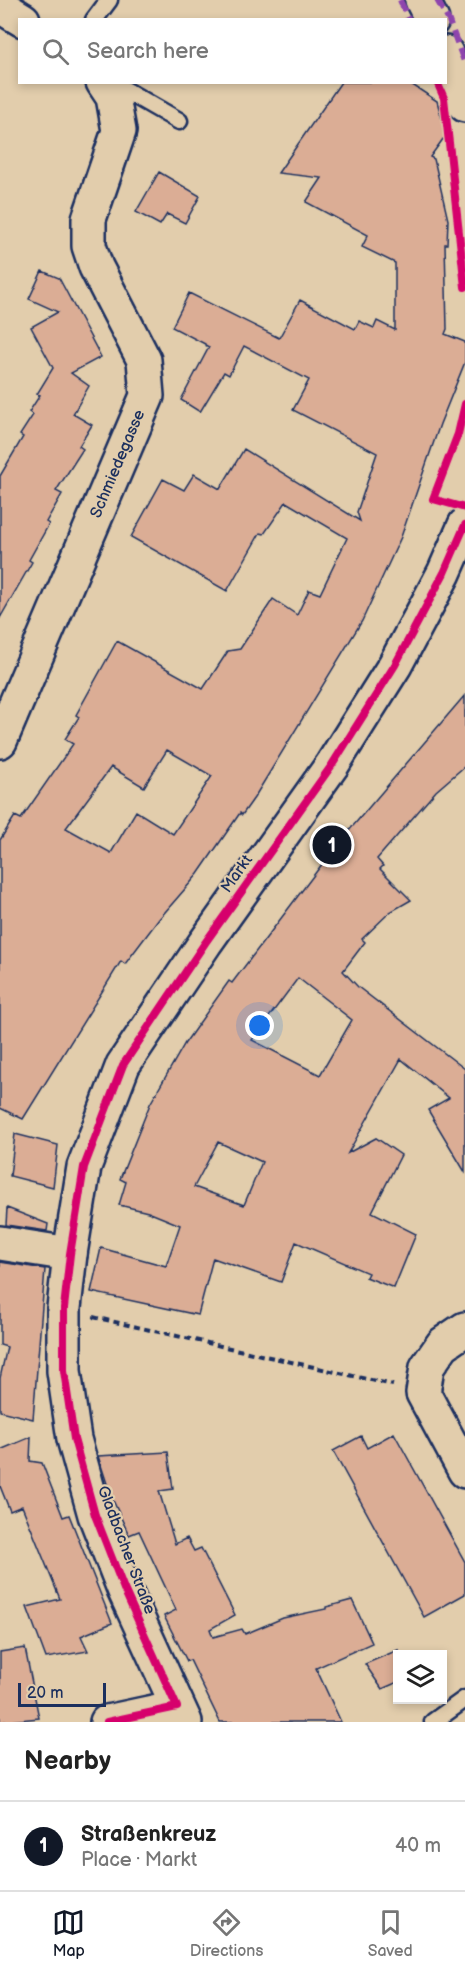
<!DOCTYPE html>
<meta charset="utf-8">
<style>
body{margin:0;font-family:"Balsamiq Sans",sans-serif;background:#f6f6f6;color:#222}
.controls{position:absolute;right:18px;bottom:18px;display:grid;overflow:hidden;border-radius:0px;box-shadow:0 3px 9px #0003}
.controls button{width:54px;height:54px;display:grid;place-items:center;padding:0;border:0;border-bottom:2px solid #e0e0e0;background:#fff;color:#222;font:30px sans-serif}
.scale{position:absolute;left:18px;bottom:15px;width:88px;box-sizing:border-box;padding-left:6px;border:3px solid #1b2f5e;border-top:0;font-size:16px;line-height:21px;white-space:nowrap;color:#1b2f5e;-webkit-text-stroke:4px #e2cdac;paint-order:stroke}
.you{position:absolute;left:260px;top:1026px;width:21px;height:21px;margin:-15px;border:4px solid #fff;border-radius:50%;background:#1a73e8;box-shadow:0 0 0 9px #1a73e833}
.badge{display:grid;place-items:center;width:39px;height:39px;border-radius:50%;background:#111827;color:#fff;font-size:20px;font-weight:700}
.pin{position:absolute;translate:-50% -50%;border:3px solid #fff;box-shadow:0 2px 6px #0006}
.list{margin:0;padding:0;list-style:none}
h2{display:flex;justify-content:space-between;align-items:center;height:78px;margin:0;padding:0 24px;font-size:26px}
h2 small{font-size:20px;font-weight:400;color:#767676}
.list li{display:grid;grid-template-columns:39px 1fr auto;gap:18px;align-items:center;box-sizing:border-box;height:90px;padding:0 24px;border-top:2px solid #e0e0e0}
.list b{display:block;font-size:22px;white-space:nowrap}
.list p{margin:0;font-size:20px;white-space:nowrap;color:#767676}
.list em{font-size:20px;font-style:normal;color:#767676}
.icon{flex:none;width:33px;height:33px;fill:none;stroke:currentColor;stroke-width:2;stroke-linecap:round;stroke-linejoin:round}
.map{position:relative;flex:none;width:465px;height:1722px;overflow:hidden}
.search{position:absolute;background:#fff;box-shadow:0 3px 9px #0003;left:18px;right:18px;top:18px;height:66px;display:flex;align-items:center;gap:15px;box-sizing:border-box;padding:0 21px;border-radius:0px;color:#767676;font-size:22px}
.sheet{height:168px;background:#fff}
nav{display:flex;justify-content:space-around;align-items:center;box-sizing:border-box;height:84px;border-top:2px solid #e0e0e0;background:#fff;font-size:16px;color:#767676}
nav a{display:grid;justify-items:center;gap:3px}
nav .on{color:#111827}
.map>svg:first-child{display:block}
</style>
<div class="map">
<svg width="465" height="1722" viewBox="0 0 465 1722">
<rect width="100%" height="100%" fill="#e2cdac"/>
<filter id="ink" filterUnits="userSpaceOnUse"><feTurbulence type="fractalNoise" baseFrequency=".0167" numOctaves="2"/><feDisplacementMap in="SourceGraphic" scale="12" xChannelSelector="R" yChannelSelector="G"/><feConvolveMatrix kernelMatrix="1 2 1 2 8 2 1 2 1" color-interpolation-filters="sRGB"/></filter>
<g filter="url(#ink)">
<!-- building -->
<path fill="#dbad95" stroke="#1b2f5e" stroke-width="1.5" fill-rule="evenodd" d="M341,82H408L437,101L446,135L430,157L434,159L448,220L447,244H445L447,329L445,334L465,342V362L440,424L401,537L362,621L254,798L242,815L240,813L198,874L159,919L125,964L121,961L23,1119L0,1108V840L15,816L21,819L73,744L65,739L79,717L76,715L117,641L203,689L228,651L240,649L273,599L297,615L309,590L320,594L347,538L286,502L264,534L260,533L227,591L131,537L163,479L184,490L194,474L220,489L244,449L360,521L357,512L377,453L293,410L309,380L244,346L229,375L224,372L200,412L181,400L209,347L205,345V344L172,327L189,293L279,338L300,300L355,329L359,321L374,328L377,321L395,330V263L362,247L368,235L306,202L322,178L278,173ZM167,750L212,776L173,834L136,811L111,853L66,828L111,767L144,787Z
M159,172L200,196L185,223L167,214L160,225L136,212Z
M42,271L59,278L101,357L71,373L89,386L73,414L92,425L79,446L83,449L56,491L62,494L46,522L49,524L29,560L32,562L0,618V476L23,437L20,435L33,415L29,412L40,395L37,394L53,368L31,327L58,312L29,299Z
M465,695V766L436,791L377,859L383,866L380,869L411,900L390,912L362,939L365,942L343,971L358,987L465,1069V1172L428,1110L449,1098L401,1059L348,1153L376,1138L401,1155L372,1212L416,1234L394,1288L366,1277L368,1273L296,1242L281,1282L213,1258L198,1315L91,1292L101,1248L166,1266L180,1225L148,1212L119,1205L126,1182L120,1179L150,1104L185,1043L229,981L232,983L335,847ZM298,978L352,1020L320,1075L252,1040ZM218,1142L262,1162L244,1205L194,1187Z
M15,1134L58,1145L53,1187L10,1176Z
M7,1208L48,1224L47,1231L6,1225Z
M0,1262L45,1269L33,1419L0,1411V1378L7,1347L0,1345Z
M394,1433L465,1562V1594L424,1617L333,1451L361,1436L367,1448Z
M31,1437L30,1461L42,1463L63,1517L69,1515L112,1623L81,1636L88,1651L46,1658L27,1607L60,1599L22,1506L10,1511L0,1486V1450Z
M168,1452L173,1489L159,1491L175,1544L187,1538L194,1551L201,1548L235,1615L210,1629L213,1637L242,1629L245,1634L283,1618L326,1609V1607L352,1600L372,1643L316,1668L341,1722H220L190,1660L187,1661L164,1616L176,1610L139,1531L129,1535L111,1496L98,1456Z
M25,1648L39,1718L0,1722V1652Z
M398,1650V1682L382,1689L365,1664Z"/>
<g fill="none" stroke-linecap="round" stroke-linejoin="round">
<defs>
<path id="service" d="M94,20L109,0
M111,82L179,121
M433,1722L465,1699"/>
<path id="minor" d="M0,6L23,20
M0,741L147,396L144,360L96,267L89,246V219L119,131L113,97L103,82
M0,1243L70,1254
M465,1329L443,1344L427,1367L423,1393L465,1471"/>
<path id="tertiary" d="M107,1722L177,1707"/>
<path id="secondary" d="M422,0L432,20
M446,53L461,90L465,105
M185,1722L124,1589L95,1515L74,1439L64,1371V1308L70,1254L84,1167L123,1065L205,943L332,765L395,665L444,573L465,525"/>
</defs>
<!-- service casing -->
<use href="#service" stroke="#1b2f5e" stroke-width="21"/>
<!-- minor casing -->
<use href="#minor" stroke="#1b2f5e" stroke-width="38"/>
<!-- tertiary casing -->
<use href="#tertiary" stroke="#1b2f5e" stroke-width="38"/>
<!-- secondary casing -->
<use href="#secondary" stroke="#1b2f5e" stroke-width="38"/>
<!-- path -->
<path stroke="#1b2f5e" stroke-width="4" stroke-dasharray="6 4.5" stroke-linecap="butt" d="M93,1317L393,1385"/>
<!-- service -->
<use href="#service" stroke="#e2cdac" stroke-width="16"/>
<!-- minor -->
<use href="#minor" stroke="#e2cdac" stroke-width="33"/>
<!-- tertiary -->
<use href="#tertiary" stroke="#e2cdac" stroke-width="33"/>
<!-- secondary -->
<use href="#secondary" stroke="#e2cdac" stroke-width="33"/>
<!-- quiet -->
<path stroke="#8e44ad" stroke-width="6" stroke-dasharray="12 6" stroke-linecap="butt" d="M400,0L409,20
M437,0L449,21L465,64"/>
<defs>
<path id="cycleway" d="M437,82L444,98L465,287
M465,404L458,434L433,499L465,508
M107,1722L177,1707L124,1589L95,1515L74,1439L64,1371V1308L70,1254L84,1167L123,1065L205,943L332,765L395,665L444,573L465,525"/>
</defs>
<!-- cycleway casing -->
<use href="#cycleway" stroke="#e2cdac" stroke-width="11"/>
<!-- cycleway -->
<use href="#cycleway" stroke="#d6006c" stroke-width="8"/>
</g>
</g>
<g text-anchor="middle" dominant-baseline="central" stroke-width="4.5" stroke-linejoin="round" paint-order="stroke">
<!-- street labels -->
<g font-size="16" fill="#1b2f5e" stroke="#e2cdac">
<text transform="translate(118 464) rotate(-67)">Schmiedegasse</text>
<text transform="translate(237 874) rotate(-55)">Markt</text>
<text transform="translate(126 1550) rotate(69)">Gladbacher Straße</text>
</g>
</g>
</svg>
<div class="controls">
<button><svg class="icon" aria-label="layers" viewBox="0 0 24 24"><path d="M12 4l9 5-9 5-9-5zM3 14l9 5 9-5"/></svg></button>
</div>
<div class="scale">20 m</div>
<div class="you"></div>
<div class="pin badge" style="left:332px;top:845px">1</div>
<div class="search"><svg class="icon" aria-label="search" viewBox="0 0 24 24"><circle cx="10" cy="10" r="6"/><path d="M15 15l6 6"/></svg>Search here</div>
</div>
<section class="sheet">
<h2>Nearby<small></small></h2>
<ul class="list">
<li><span class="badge">1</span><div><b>Straßenkreuz</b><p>Place · Markt</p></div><em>40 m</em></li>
</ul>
</section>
<nav>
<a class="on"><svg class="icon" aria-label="map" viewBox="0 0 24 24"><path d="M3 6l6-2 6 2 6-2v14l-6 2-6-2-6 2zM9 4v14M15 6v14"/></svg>Map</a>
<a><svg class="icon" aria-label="directions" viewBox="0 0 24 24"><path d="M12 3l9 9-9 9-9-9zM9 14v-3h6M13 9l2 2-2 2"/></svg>Directions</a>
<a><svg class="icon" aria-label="saved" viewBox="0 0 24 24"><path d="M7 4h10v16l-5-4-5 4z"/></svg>Saved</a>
</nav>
